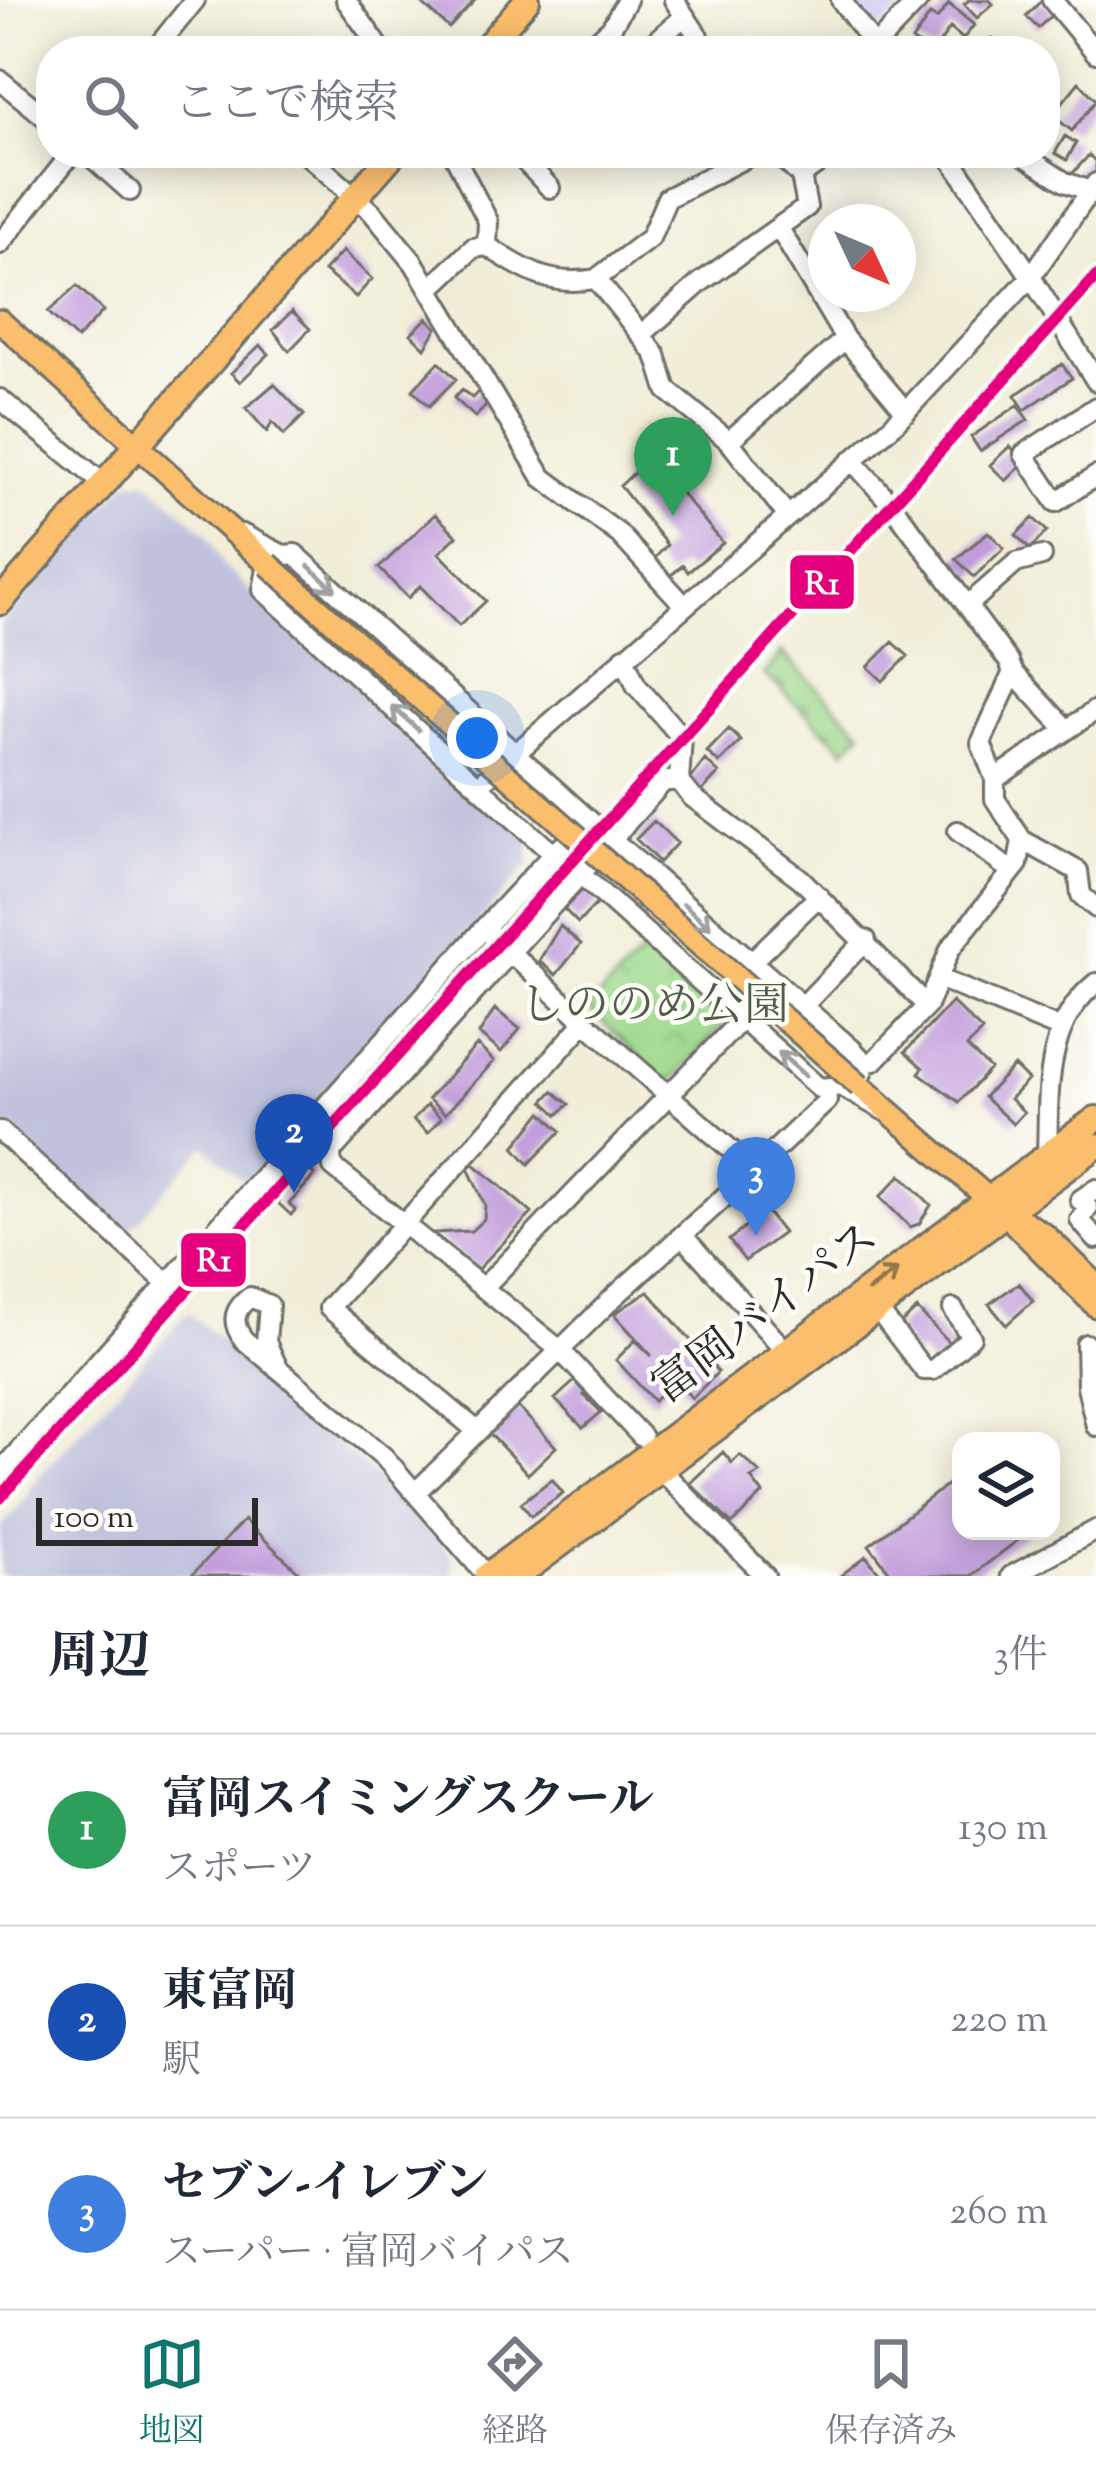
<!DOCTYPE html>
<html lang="ja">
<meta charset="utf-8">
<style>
body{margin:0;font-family:"Sorts Mill Goudy","Noto Serif JP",serif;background:#f2f2f3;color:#1f2937}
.controls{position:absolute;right:36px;bottom:36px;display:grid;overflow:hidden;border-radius:24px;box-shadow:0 6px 30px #0003}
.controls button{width:108px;height:108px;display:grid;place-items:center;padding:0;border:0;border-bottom:3px solid #e0e1e3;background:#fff;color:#1f2937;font:60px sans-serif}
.compass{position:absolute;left:808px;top:204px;width:108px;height:108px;border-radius:50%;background:#fff;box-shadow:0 6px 30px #0003;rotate:134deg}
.scale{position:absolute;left:36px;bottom:30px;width:222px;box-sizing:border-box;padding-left:12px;border:6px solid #2b2b2b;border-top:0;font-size:33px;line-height:42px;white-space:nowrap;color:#2b2b2b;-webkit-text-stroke:9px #fdfcf7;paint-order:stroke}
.you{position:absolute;left:477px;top:738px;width:42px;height:42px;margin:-30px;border:9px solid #fff;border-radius:50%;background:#1a73e8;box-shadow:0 0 0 18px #1a73e833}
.badge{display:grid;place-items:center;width:78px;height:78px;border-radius:50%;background:#0f766e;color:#fff;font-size:39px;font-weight:700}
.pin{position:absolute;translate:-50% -99px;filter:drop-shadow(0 3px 6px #0008)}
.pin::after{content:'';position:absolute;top:63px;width:42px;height:36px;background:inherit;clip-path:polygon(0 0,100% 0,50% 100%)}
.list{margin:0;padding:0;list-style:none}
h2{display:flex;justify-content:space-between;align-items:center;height:156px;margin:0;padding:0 48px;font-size:51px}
h2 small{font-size:39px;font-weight:400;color:#747a83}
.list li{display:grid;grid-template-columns:78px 1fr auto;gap:36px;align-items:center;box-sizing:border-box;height:192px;padding:0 48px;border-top:3px solid #e0e1e3}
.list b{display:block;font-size:45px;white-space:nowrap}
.list p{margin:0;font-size:39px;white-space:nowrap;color:#747a83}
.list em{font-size:39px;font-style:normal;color:#747a83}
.icon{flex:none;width:66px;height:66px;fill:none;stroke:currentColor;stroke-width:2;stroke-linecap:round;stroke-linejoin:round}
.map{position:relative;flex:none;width:1096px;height:1576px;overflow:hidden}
.search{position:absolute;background:#fff;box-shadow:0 6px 30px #0003;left:36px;right:36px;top:36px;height:132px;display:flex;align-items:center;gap:30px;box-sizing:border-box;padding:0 42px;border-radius:48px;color:#747a83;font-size:45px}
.sheet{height:732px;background:#fff}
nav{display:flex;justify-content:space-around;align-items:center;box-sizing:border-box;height:168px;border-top:3px solid #e0e1e3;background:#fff;font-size:33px;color:#747a83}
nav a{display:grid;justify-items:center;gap:6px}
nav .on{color:#0f766e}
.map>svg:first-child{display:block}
</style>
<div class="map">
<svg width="1096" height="1576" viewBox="0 0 1096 1576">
<defs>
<pattern id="cemetery-stones" width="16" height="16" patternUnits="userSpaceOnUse" patternTransform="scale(3)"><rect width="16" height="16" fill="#9ed98d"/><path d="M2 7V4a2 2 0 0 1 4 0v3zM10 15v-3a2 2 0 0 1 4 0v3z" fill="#88ba7a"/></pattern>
<pattern id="park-crowns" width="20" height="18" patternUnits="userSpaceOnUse" patternTransform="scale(3)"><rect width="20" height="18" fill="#9ed98d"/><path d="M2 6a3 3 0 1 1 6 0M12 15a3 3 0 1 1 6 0" fill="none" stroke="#88ba7a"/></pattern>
</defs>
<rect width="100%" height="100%" fill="#fdfcf7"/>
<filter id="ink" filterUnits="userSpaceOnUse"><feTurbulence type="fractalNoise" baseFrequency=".00833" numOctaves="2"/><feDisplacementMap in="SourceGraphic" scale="24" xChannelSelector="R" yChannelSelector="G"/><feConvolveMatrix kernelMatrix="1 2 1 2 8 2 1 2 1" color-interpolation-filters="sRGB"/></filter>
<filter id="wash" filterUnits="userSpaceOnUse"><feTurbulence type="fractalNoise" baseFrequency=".004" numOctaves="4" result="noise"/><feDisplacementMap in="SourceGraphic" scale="48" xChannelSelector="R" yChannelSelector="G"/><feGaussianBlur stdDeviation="2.7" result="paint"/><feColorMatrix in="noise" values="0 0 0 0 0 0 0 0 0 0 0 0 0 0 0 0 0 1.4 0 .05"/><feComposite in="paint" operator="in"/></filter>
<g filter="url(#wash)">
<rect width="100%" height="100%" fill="#f1edd8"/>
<!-- built -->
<path fill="#d9d6f7" d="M851,0H912L881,27L868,23Z"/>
<!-- industrial -->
<path fill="#c0c2dd" d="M147,480L207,534L223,566L530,835L529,864L247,1184L205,1145L125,1235L0,1123V624L128,481Z
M188,1312L402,1499L453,1558L452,1576H0V1528L28,1496L30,1486Z"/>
<!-- cemetery -->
<path fill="url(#cemetery-stones)" stroke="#64825c" stroke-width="3" d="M782,653L862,732L845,750L764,674Z"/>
<!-- park -->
<path fill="url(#park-crowns)" stroke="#64825c" stroke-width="3" d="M652,943L725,1009L726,1021L674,1079H663L588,1008Z"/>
<g id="blocks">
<!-- building -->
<path fill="#c19ddc" d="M418,0H475L449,28Z
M969,0H989L993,4L977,18L964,4Z
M1041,1L1054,13L1038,28L1026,16Z
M949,4L974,25L963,39L950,28L934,51L912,41L930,15L937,19Z
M992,38L1004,51H978Z
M1079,82L1096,100L1072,131L1052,115Z
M1065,136L1076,143L1067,160L1055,153Z
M1089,155L1096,162V173L1084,186L1072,174Z
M343,251L372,279L356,297L324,271Z
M77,286L103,311L77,339L48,312Z
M292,311L310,329L289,351L273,330Z
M427,318L437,328L425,348L411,334Z
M260,345L269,354L240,382L231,373Z
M439,362L456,379L429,406L413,390Z
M1062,364L1072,378L1025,410L1015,395Z
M274,384L304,415L284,435L272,422L267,432L246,408Z
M462,390L472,398L480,390L491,401L475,417L454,398Z
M1018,405L1028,420L980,451L971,437Z
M1010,446L1025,462L1006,481L990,465Z
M651,457L723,543L688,572L683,565L669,577L654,559L667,545L620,486Z
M435,514L457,536L439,553L486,601L459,626L420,586L408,598L379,568Z
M1033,518L1047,531L1030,549L1016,535Z
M988,532L1004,548L974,577L956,559Z
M893,642L908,656L883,681L868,667Z
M729,729L741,741L719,763L707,752Z
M705,760L719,773L701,792L689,781Z
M654,821L677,843L659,862L636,839Z
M584,888L599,901L578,923L564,909Z
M560,926L581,944L556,975L539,961Z
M952,1002L982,1031L967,1047L990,1069L959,1102L919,1073L923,1068L905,1052Z
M495,1009L520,1029L501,1052L479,1034Z
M477,1045L494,1061L445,1114L428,1099Z
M1014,1066L1028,1080L1010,1099L1024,1112L1013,1124L984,1097Z
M553,1091L569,1104L558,1115L544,1101Z
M427,1105L441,1118L428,1133L413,1120Z
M542,1112L561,1131L529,1164L514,1147Z
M474,1164L532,1213L477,1270L433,1233L471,1231L484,1219L485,1205L468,1168Z
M308,1169L315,1175L289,1204L295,1210L291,1215L278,1203Z
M901,1175L931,1205L919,1224L910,1227L880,1197Z
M766,1211L783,1233L745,1261L729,1240Z
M1019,1283L1033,1301L1006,1325L989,1304Z
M648,1291L718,1372L692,1398L675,1380L654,1401L616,1360L635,1340L652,1356L614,1314Z
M917,1309L955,1349L931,1366L921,1351L916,1356L896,1328Z
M579,1377L590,1387L584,1395L601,1412L583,1428L555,1399Z
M517,1406L556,1447L528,1474L490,1434Z
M723,1452L732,1463L740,1455L760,1473L751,1478L763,1494L732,1524L690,1483Z
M961,1474V1531H1030L971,1576H893L869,1545Z
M552,1479L563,1493L531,1516L521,1503Z
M244,1520L303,1576H191Z
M866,1556L882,1576H840Z"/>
</g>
</g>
<g filter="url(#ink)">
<use href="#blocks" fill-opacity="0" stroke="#706f68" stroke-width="3"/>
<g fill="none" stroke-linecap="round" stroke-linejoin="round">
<defs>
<path id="minor" d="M346,0L382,51
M674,0L708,51
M841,0L878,51
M1052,0L1096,53
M875,46L919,0
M154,51L195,0
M585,51L611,28L627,0
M644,51L685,16
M0,80L51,122
M87,153L130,191
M305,153L372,212L414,263L542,477L619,534L683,604
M453,153L488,221L487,246
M517,153L550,188
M776,153L801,176
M1020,153L1065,182L1090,191
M1096,183L1031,277L1096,381
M780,230L845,339L906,412
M0,244L72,153
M596,279L650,238L667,198L755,153
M432,287L473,248L487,246C526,271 549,287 596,279L641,335
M0,399L105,485
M1096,407L1024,454L1056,502L1096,476
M729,441L845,339
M852,460L893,506L1009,662L1013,672L981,743L995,779
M787,515L729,441L667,390L656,355L641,335L701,282L807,207L801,176L833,153
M268,564L263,590L553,854
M969,604L1016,563L1042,556
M624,657L636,685L682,738L679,781L692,797L801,879L927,1006
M1013,672L1066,729
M479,785L892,426L1031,277L947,153
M958,831L1011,871
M610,838L853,1050L865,1063L863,1072
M1022,840L1078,871L1081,895L1096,908
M579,873L819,1088L840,1086L887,1112
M484,928L585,1022
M750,963L819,896
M940,979L1059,1028
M801,1008L866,940
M865,1063L874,1061L927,1006L950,949L1018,864L1022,840L995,799V779L1096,710
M0,1131L169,1285
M1047,1156C1049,1095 1043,1025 1096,983
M754,1170L827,1101L826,1088
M1096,1189L1080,1200L1088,1208L1080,1220L1096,1239
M683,1236L787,1353
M483,1288L333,1167L330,1153L664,781H679
M878,1310L924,1370H933L971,1337L953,1309
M1086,1344L1087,1386L1096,1426
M277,1366L266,1342L269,1305L250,1297C233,1310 231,1323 244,1340L384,1457L487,1576
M642,1437L560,1350L483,1288L742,1019
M662,1471L765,1576
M0,1472L484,928L553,854L591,822L295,554L283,555L242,534
M417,1491L613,1298L754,1170L585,1022L329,1308L476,1430
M1011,1576L1096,1530"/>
<path id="major" d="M0,321L268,564
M860,1086L989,1199L1045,1235L1096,1284
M1015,1224L1096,1306"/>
<path id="highway" d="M483,51L527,0
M0,602L394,153
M487,1576L1096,1119
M517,1576L1096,1146"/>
</defs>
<!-- minor casing -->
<use href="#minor" stroke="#706f68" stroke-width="24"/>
<!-- major casing -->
<use href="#major" stroke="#706f68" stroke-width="27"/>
<!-- highway casing -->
<use href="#highway" stroke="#706f68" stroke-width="30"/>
<!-- minor -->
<use href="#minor" stroke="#fff" stroke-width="18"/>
<!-- major -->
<use href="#major" stroke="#fabe6d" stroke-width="21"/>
<!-- highway -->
<use href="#highway" stroke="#fabe6d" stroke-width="24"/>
<defs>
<path id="major-bridge" d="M268,564L860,1086"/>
</defs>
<!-- major-bridge casing -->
<use href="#major-bridge" stroke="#706f68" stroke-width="27" stroke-linecap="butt"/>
<!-- major-bridge -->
<use href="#major-bridge" stroke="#fabe6d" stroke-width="21"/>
<defs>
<path id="rail-1" d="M0,1498L1096,277"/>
</defs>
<!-- rail-1 casing -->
<use href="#rail-1" stroke="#fdfcf7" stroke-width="21"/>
<!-- rail-1 -->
<use href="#rail-1" stroke="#e5007d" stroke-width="12"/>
</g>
<!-- one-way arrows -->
<defs><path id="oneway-shaft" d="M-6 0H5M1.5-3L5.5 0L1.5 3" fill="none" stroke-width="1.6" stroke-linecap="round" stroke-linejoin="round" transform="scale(3)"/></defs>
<g stroke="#a0a0a0">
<use href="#oneway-shaft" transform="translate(322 578) rotate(42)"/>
<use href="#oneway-shaft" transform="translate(405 718) rotate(-138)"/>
<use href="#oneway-shaft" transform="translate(697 916) rotate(42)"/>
<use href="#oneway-shaft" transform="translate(792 1064) rotate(-138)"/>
</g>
<use stroke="#92744c" href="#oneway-shaft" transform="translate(883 1280) rotate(-37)"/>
</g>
<g text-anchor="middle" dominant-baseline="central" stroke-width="9" stroke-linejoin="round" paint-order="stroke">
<!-- park labels -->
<g font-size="45" fill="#4e5f48" stroke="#fdfcf7">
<text x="654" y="1008">しののめ公園</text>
</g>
<!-- street labels -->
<g font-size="45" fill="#2b2b2b" stroke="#fdfcf7">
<text transform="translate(767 1315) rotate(-37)">富岡バイパス</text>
</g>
</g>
<g stroke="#fdfcf7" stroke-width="4.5">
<rect x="788" y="553" width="68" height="58" rx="12" fill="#e5007d"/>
<rect x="179" y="1231" width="69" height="58" rx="12" fill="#e5007d"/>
</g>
<g font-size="33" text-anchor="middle" font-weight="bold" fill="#fff">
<text x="822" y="594">R1</text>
<text x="214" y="1271">R1</text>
</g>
</svg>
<div class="controls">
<button><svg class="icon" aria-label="layers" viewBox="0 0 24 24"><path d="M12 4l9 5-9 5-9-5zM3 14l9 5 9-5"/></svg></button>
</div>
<svg class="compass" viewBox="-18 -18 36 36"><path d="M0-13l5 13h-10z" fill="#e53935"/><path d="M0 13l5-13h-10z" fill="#747a83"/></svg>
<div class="scale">100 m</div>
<div class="you"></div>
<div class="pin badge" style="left:673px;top:516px;background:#2e9e5b">1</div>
<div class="pin badge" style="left:294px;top:1193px;background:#1a4fb4">2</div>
<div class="pin badge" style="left:756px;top:1236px;background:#3f7fe0">3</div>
<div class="search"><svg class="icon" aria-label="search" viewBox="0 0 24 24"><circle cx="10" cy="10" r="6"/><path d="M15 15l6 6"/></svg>ここで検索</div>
</div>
<section class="sheet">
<h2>周辺<small>3件</small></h2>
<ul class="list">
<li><span class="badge" style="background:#2e9e5b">1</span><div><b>富岡スイミングスクール</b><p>スポーツ</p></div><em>130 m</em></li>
<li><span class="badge" style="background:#1a4fb4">2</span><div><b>東富岡</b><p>駅</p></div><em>220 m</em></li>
<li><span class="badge" style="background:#3f7fe0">3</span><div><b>セブン-イレブン</b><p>スーパー · 富岡バイパス</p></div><em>260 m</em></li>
</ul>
</section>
<nav>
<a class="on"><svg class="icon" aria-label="map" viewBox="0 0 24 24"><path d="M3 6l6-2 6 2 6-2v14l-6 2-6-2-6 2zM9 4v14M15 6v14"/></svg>地図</a>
<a><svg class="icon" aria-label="directions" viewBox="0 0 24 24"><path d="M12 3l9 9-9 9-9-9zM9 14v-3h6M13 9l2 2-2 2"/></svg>経路</a>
<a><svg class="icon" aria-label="saved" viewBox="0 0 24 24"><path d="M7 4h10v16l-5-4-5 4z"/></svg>保存済み</a>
</nav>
